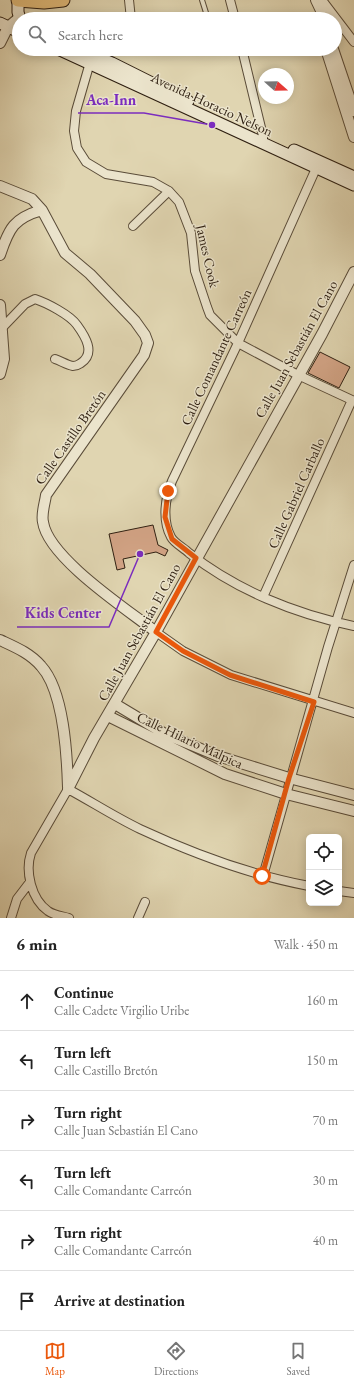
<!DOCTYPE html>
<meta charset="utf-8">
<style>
body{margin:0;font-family:"EB Garamond",serif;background:#f2f2f2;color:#222}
.controls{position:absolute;right:12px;bottom:12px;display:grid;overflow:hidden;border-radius:6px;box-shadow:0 2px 10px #0003}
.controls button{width:36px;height:36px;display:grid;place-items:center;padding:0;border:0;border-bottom:1px solid #e0e0e0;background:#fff;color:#222;font:20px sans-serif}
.compass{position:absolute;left:258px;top:68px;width:36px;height:36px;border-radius:50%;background:#fff;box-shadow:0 2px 10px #0003;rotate:110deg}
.stop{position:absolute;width:12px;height:12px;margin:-9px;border:3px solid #ea580c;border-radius:50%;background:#fff}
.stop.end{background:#ea580c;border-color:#fff;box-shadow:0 1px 4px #0008}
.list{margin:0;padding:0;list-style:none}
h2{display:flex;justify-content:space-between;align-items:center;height:52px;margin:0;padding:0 16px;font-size:17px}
h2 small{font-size:13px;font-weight:400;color:#767676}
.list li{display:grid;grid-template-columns:26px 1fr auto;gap:12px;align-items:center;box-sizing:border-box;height:60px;padding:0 16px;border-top:1px solid #e0e0e0}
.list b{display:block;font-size:15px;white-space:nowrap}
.list p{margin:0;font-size:13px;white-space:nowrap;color:#767676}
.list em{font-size:13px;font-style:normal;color:#767676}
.icon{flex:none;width:22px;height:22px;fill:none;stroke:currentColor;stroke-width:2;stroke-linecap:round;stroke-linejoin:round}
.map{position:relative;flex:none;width:354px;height:918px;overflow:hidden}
.search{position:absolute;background:#fff;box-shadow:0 2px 10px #0003;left:12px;right:12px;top:12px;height:44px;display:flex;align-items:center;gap:10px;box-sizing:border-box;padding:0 14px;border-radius:22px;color:#767676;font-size:15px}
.sheet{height:412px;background:#fff}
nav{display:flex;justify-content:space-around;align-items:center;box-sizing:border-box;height:56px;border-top:1px solid #e0e0e0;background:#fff;font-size:11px;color:#767676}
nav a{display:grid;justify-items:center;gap:2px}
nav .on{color:#ea580c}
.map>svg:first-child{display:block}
</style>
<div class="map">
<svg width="354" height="918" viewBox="0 0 354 918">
<rect width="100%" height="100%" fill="#e0d5b1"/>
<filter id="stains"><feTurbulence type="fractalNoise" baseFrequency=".005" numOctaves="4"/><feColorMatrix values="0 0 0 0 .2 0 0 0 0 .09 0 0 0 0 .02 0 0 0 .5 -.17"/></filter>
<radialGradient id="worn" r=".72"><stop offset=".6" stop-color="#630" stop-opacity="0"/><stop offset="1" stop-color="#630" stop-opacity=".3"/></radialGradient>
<!-- building -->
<path fill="#d4a587" stroke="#2e1f11" d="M320,352L350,367L339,388L308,373Z
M153,525L158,545L168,550L165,556L156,552L123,559L125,568L117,570L109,534Z"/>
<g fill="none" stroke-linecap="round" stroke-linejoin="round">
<defs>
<path id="service" d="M202,0L208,19"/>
<path id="minor" d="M129,0L131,19
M230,0L235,19
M322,0L354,42
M242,49L263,136V144
M91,59L76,111L74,131L77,148L86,162L106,174L153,182L169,191L179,202L191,233L195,271L207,307L210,315L238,343L298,375L354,401
M318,164L238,343L172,481C165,498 162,520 171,537C174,543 184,548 189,553C236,590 295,614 354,626
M133,226L169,191
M1,329L25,304L35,299C47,303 70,315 77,325C85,336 96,353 81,363C78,365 77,366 73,366C67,365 61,361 55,359
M263,597L352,400
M156,632L183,651L231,675L354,713
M263,876L328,647L354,565
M339,891L354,893
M11,918L17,899L30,882
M69,918C62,916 53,915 48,911C31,899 25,871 31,853L68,789C92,802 115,817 140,829C194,854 250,875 309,886
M138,918L145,902"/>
<path id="tertiary" d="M316,0L325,19
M0,43L8,27L19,18
M326,49L354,137
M333,49L354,111
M0,186L32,199L42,210L65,253L90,274L135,321L145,335L148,343L144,355L46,495C45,503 41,514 43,522C48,558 128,610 156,632
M0,255C9,228 14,218 42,210
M0,305L4,359L0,374
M0,640C15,647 30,653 41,666C64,691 67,754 68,787
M115,704L165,734L218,756L289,778L354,795
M108,716L225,774L286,794L354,811
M68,789L94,738L156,632L322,334L354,272"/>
<path id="secondary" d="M18,0V12L20,19
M0,23L19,32
M58,49L354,185
M79,49L112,63L188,101
M294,150L354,177"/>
<path id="primary" d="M18,0L44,2L63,0"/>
</defs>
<!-- service casing -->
<use href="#service" stroke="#5a4c39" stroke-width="6"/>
<!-- minor casing -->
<use href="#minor" stroke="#5a4c39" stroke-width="10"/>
<!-- tertiary casing -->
<use href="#tertiary" stroke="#5a4c39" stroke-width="12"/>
<!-- secondary casing -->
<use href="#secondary" stroke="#2e1f11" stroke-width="13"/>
<!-- primary casing -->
<use href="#primary" stroke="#2e1f11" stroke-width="15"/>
<!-- service -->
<use href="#service" stroke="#ebe4cc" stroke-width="4"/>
<!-- minor -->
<use href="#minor" stroke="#ebe4cc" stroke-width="8"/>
<!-- tertiary -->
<use href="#tertiary" stroke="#ebe4cc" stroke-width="10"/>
<!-- secondary -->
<use href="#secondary" stroke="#ebe4cc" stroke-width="11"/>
<!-- primary -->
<use href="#primary" stroke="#e0ba78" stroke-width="13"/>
</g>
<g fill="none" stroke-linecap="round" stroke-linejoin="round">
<!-- route -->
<path stroke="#ea580c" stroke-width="5" d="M168,491L165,517L172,539L196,558L156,632L183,651L230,675L314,702L289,778L262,876"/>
</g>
<g text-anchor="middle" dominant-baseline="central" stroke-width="3" stroke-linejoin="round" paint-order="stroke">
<!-- street labels -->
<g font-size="14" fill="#2e1f11" stroke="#ebe4cc">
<text transform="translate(212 104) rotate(25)">Avenida Horacio Nelson</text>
<text transform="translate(208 256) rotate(77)">James Cook</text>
<text transform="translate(296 349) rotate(-61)">Calle Juan Sebastián El Cano</text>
<text transform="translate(216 357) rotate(-65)">Calle Comandante Carreón</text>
<text transform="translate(70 437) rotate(-55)">Calle Castillo Bretón</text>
<text transform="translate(296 493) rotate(-66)">Calle Gabriel Carballo</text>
<text transform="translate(139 632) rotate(-61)">Calle Juan Sebastián El Cano</text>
<text transform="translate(190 740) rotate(25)">Calle Hilario Malpica</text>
</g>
</g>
<!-- callouts -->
<path fill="none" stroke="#7b2cbf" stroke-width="1.5" d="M212 125L144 113H78M140 554L109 627H17"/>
<g fill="#7b2cbf" stroke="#ebe4cc" stroke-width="1.5">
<circle cx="212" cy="125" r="4"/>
<circle cx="140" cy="554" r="4"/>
</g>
<g font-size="15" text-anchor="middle" font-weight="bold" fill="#7b2cbf" stroke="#ebe4cc" stroke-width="3" stroke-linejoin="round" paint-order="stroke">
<text x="111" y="105">Aca-Inn</text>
<text x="63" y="618">Kids Center</text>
</g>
<rect width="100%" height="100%" filter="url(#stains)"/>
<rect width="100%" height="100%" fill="url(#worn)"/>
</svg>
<div class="controls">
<button><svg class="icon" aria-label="locate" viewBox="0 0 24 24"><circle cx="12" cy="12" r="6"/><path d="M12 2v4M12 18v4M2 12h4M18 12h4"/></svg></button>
<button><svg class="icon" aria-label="layers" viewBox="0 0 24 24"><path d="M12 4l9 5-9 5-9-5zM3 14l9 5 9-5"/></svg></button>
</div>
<svg class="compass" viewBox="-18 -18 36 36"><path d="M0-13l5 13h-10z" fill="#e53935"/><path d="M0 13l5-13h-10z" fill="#767676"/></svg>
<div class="stop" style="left:262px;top:876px"></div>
<div class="stop end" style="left:168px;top:491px"></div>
<div class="search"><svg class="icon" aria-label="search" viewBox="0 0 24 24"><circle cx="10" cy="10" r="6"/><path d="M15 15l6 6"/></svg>Search here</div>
</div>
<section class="sheet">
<h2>6 min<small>Walk · 450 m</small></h2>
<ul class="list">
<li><svg class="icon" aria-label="ahead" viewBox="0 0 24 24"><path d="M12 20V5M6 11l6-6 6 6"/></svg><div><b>Continue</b><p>Calle Cadete Virgilio Uribe</p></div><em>160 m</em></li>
<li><svg class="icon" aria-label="left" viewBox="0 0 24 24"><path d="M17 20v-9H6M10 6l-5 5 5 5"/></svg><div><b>Turn left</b><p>Calle Castillo Bretón</p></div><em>150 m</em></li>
<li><svg class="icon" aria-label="right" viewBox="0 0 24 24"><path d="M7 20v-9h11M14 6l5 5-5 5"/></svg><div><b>Turn right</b><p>Calle Juan Sebastián El Cano</p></div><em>70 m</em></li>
<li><svg class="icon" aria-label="left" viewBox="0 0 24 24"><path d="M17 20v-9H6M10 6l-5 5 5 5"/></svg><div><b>Turn left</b><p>Calle Comandante Carreón</p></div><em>30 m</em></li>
<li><svg class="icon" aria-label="right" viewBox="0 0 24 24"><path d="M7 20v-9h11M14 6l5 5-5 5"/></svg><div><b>Turn right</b><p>Calle Comandante Carreón</p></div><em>40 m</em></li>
<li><svg class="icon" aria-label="arrive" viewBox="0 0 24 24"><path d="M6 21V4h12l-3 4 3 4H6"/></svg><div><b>Arrive at destination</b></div></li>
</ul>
</section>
<nav>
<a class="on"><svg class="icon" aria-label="map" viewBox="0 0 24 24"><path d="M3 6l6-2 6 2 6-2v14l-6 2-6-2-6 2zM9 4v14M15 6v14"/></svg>Map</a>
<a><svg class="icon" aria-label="directions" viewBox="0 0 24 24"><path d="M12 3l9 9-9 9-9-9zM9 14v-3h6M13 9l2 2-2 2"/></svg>Directions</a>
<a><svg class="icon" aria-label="saved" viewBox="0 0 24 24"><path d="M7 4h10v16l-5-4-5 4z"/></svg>Saved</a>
</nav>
